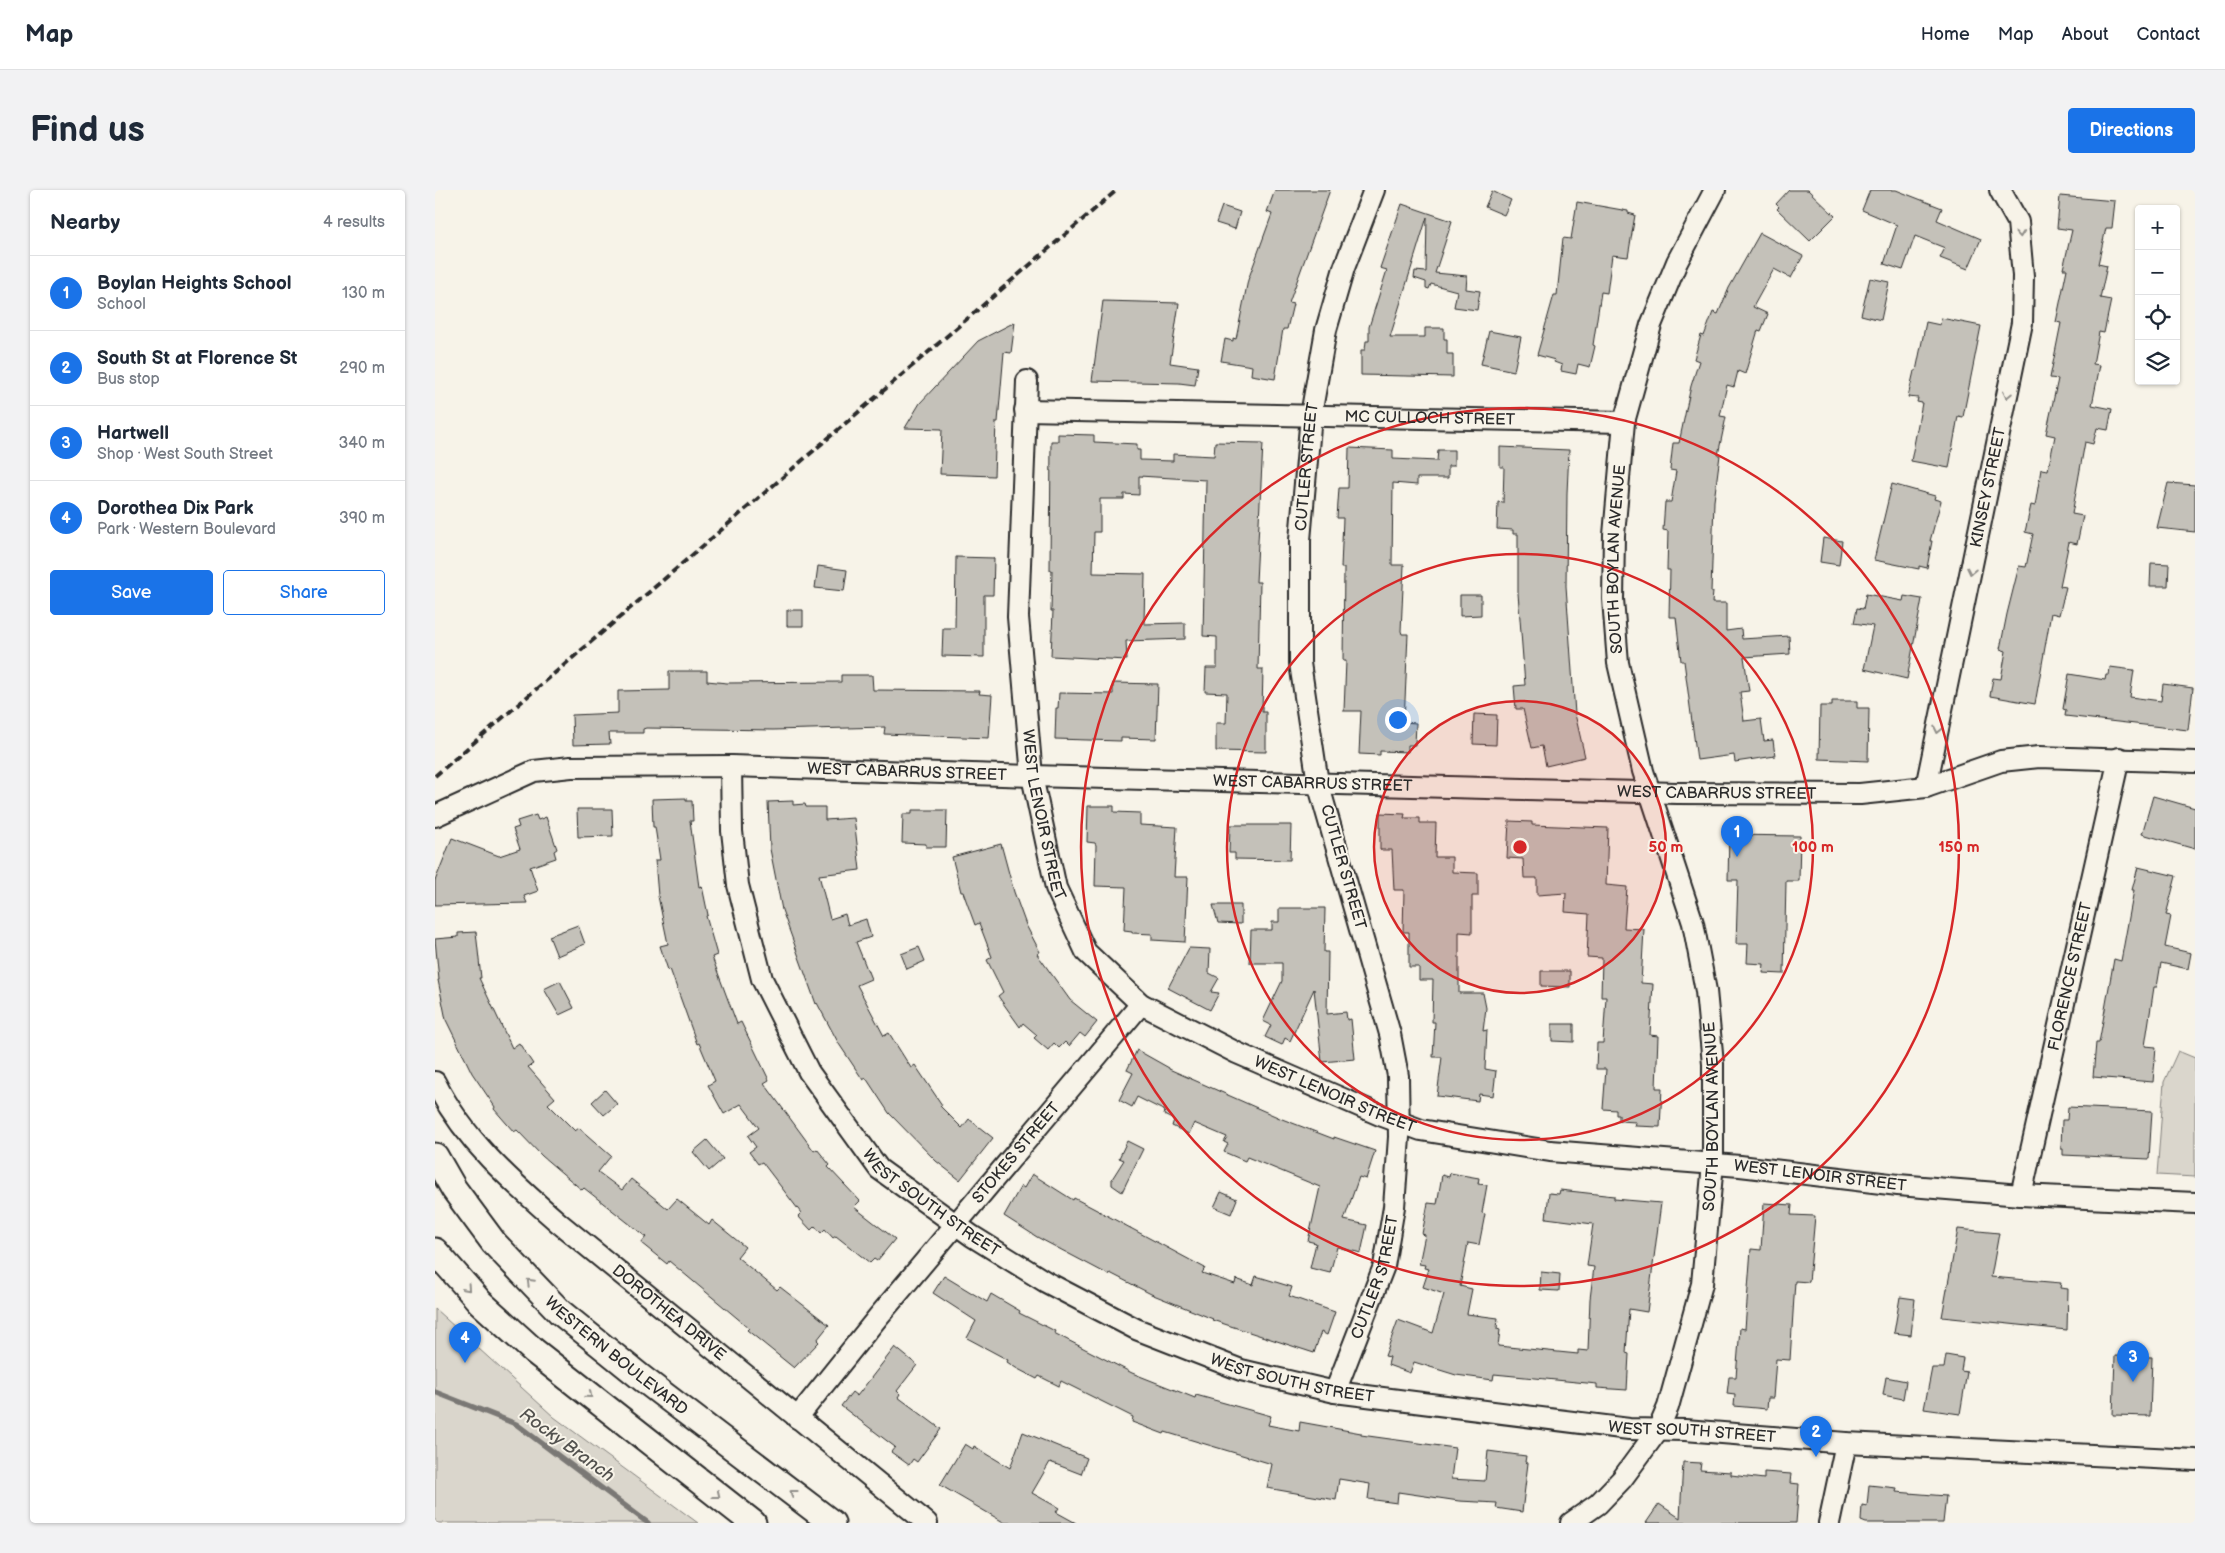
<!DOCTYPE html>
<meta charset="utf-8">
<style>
body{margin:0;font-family:"Balsamiq Sans",sans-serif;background:#f2f2f3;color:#1f2937}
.controls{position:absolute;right:15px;top:15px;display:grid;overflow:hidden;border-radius:5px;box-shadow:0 1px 4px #0004}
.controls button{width:45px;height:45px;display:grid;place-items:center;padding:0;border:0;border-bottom:1px solid #e0e1e3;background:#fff;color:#1f2937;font:25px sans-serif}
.you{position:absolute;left:962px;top:529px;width:18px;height:18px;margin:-12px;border:4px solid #fff;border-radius:50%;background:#1a73e8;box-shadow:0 0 0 8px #1a73e833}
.badge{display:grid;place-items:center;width:32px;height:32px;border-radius:50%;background:#1a73e8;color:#fff;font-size:16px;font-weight:700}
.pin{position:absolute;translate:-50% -41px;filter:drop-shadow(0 1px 2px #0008)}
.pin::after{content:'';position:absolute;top:26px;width:18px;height:15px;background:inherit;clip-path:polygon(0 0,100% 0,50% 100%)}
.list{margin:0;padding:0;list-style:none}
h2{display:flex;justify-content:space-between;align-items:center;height:65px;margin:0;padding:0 20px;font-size:21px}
h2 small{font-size:16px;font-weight:400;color:#747a83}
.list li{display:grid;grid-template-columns:32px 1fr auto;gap:15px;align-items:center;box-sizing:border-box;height:75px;padding:0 20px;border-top:1px solid #e0e1e3}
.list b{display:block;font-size:19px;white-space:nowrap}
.list p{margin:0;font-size:16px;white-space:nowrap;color:#747a83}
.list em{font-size:16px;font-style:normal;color:#747a83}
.actions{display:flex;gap:10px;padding:15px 20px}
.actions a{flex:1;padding:11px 0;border:1px solid #1a73e8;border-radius:5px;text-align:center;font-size:18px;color:#1a73e8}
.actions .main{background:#1a73e8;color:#fff}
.icon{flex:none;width:28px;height:28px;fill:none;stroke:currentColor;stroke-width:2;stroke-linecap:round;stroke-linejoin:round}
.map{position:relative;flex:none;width:1760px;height:1333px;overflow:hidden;border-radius:5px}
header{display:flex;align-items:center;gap:30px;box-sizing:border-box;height:70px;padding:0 25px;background:#fff;border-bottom:1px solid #e0e1e3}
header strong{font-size:24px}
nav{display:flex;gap:28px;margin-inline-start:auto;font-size:18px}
.intro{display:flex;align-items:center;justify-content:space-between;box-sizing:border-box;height:120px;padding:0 30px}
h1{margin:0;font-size:35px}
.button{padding:12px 22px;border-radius:5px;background:#1a73e8;color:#fff;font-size:18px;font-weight:700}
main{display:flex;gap:30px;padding:0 30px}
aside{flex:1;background:#fff;border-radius:5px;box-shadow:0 1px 4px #0004}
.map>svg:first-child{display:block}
</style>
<header>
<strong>Map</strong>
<nav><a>Home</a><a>Map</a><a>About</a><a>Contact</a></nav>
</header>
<div class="intro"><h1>Find us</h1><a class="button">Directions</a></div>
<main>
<aside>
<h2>Nearby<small>4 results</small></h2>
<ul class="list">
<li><span class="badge">1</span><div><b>Boylan Heights School</b><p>School</p></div><em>130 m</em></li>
<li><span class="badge">2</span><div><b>South St at Florence St</b><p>Bus stop</p></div><em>290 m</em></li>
<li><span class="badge">3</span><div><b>Hartwell</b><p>Shop · West South Street</p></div><em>340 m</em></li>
<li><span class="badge">4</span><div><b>Dorothea Dix Park</b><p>Park · Western Boulevard</p></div><em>390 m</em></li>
</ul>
<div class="actions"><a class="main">Save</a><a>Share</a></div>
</aside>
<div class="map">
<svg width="1760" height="1333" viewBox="0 0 1760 1333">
<rect width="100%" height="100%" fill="#f7f3e8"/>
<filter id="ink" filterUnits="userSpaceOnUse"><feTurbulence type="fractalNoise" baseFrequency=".02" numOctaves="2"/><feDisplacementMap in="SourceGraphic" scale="10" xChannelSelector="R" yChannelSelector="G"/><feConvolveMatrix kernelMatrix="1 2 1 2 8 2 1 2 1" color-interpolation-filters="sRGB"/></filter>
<g filter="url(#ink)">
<!-- green -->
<path fill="#dad6cc" stroke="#82807c" d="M1743,861L1760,868V987L1722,985L1729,892Z
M0,1119L119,1227L263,1333H0Z"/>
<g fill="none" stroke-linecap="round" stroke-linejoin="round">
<!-- stream -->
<path stroke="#7a7874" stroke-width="5.5" d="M0,1202L81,1234L213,1333"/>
</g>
<!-- building -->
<path fill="#c4c1b9" stroke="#2b2b2b" d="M840,0H895L854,113L858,114L852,139H848L840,189L816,185L817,176L786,171L790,149L798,151V148L801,149L813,90L837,24L832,22Z
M1354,0H1373L1400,26L1375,51L1342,19L1344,17L1341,14Z
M1435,0H1461L1507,18L1502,30L1546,49L1533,79L1505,68L1510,58L1480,46L1468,80L1449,74L1462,35L1427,20Z
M1057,1L1076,10L1069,25L1050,17Z
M1625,6L1680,11L1677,38H1671L1663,74L1672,76L1665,108L1676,110L1669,143L1664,142L1658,174L1665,175L1657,215L1677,219L1673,240L1662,238L1658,254L1650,252L1637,324L1648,326L1642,354L1634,352L1625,396L1631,397L1624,425L1616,423L1600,514L1555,506L1558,488L1566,489L1571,461L1565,459L1572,424L1584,376L1591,377L1598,344L1590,342L1596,315L1600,316L1606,279L1613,280L1620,246L1611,244L1623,189L1615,188L1626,133L1621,132L1632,79H1628L1637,40L1622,38Z
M1142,12L1193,21V23L1200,25L1193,67L1177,65L1172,103L1166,102L1158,155L1160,156L1155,177L1143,174L1141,184L1126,181L1127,175L1119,172L1120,170L1102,165L1119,105H1122L1128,48L1136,49Z
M967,14L1017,31L1000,83L1032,86L1031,99L1045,101L1042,120L1019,117L1022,101L996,94L994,99L991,98V92L979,88L980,81L991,82L992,27L955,147H990V138H1009V149H1012V164H1018V187L926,185V160H930L931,151H934V137L952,80L945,78Z
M787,16L805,22L800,39L781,33Z
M1325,43L1368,66L1356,88L1339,79L1318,117L1333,124L1326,141L1323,140L1310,184L1303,181L1299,197L1292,195L1285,226L1291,227L1283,265H1285L1279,311L1276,402H1278L1277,413H1291V441L1306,439L1307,449L1354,446L1355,464L1309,467L1314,501L1305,502L1309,531L1326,529L1329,551L1338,550L1340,566L1300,572L1299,565L1262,570L1249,471H1246L1241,427H1234L1235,380H1232L1233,341L1228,340L1230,312H1236L1241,281L1235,280L1238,253H1244L1256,196L1264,171L1259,169L1266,145L1269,146L1278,122L1283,124L1294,98Z
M1435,88L1454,92L1446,130L1426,125Z
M668,111L744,113L735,173L763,177L760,195L744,193L657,191Z
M1506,128L1546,136L1528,227L1523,226L1514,278L1476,271L1487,213L1482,212L1483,208L1473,207L1479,181H1481L1491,132L1505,135Z
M580,132L576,163L569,162L563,232H561L559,286L505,284L507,239L470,238L485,213L543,151Z
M1054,141L1086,147L1079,181L1046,174Z
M623,244L659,245V252L702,254V260H705V270L738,271V264L779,266L780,252L828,253L821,392H825L823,479H828L827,522H831V562L781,561V533H791L792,503L770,502L771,478H782V447L768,446L771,290L704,286V305L689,304V309H665V342H659L658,383L710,384L709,434L750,433V449L691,451L692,470L616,466L618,421H616L617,380H615L616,251H623Z
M1065,257L1134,260L1132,303L1131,396L1140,524L1150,567L1111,576L1107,556L1097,558L1088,519H1081L1079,496L1090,495L1083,403V344H1078V340L1062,339L1063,312L1068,313L1069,277H1065Z
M914,258L958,260V269L1002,271L1003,260H1019V276H1013V288H982V295L958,293L957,375H969L966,441L967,444H973L969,532L981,533L980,555H973V562L945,561V565L924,564L926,521H909L911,471H908L909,378H906L908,328H902L904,298H913Z
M1733,293L1760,295V342L1722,338Z
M1457,294L1500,306L1499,309L1506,311L1495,351H1497L1492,378L1484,376V379L1439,370Z
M1388,348L1407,351L1404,375L1385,372Z
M521,367L559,368L558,405H549V467L507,466L508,438H520Z
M1716,373L1734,374L1733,396H1715Z
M383,376L412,380L409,401L380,398Z
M1431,404L1468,411L1469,406L1487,409L1472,489L1429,479L1438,436L1419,433L1422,418L1428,419Z
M1025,405H1046V425L1025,426Z
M352,420H368V436H352Z
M1675,477L1699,480L1695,507L1726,511L1728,494L1758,498L1753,540L1630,526L1631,520L1628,519L1634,484L1670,490L1671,485H1674Z
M234,481H272V491L292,493L406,492V485H437L438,500L545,501L544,504L557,505L554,548L449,544L450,537L338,540L211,538L208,539V543H174L175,554L138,555L137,525L183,523V501L234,500Z
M678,493L723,494L721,549L686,548V551L620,549L621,518H623L624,503L678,504Z
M1397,511H1422V518H1434L1433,571L1384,569L1385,516H1397Z
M1039,524L1062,525L1061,555L1038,554Z
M1718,606L1760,618V659L1707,644Z
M251,608V611H257L258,631H255L264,697L267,696L273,725L271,726L282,765L277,767L302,834L306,832L334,890L329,893L379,961L382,959L395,975L393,977L425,1011L419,1017L460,1049L442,1071L439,1069L435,1073L401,1046L398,1048L390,1039L386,1043L380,1036L376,1040L363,1026L366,1023L327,972L323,974L314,962L321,957L313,946L324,938L306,914L289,924L273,895L280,891L264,853L262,854L235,779L233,780L225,756L233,754L223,706L220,670H225L220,637H218L217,609Z
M358,611V615L370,614L371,617H390V630L419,628L425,680L384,685L395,729L410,724L413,735L431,729L436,747L421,752L436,789L422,795L449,846L454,843L476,878L480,875L507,915L505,916L527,938L534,929L558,948L525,990L501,971L454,923L431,888L428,890L404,854L382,813L381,814L347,720L335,659L333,612Z
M653,616H679V622L705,623V635L742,637L739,687H753L750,752L717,750V744L697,743V741L689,740L691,697L660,696L661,655L660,653L652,652Z
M142,619H177L178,646L143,647Z
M477,620H512L511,657H491V654L467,653L468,624H477Z
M945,623L970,624L969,628H985V633H1001L1000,667H1017V682L1043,683V706H1037V743L1024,742V803H1048L1051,818L1048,841L1052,840L1050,879L1061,881L1058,906L1044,904L1043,911L1002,906L1007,867H998L1000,832H997L998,790H984V777H974V742H968L969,700H959L957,660H945Z
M101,625L103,630L111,627L122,659L119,661L121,668L95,677L103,701L89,706L92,713L0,715V691L17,648L64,666L85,659L78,639L84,637L82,631Z
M1074,631L1097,632V635L1173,638L1171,695L1192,697L1189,738L1209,739L1206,793L1218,794L1215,845L1223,846L1221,898H1227L1225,937L1200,936L1201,932L1184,931V925H1181V920L1168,919L1171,879H1161L1162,853H1168L1171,807H1166L1167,768L1152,767L1154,724L1130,722L1131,703L1102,705V688H1089L1088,669L1072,668Z
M795,635H856L855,670L800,669V663H794Z
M1294,645L1365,646L1364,691H1351L1349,784L1328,783L1329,774L1312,773L1313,754H1301L1303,690H1293Z
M566,654L579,702L591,735L605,762L602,764L635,810L662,832L650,847L645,843L634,856L630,852L624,858L619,853L613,860L599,848L602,845L588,833L585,837L563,806L568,802L552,770L557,767L544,733L540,735L528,702H526L517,667Z
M1703,677L1741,686L1731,725L1736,726L1730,757L1756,763L1753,779L1726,773L1722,797H1719L1710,856L1721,857L1718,892L1658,887L1661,853H1664L1679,769L1686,771L1699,700H1697Z
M778,715H806V734L783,733Z
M844,718H890L889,762H893L892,824L911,822L912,830L916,829L920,869L887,872L879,799L855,851L850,848L847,855L830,847L836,835L828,831L847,791V773H815L816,740H837V732H844Z
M143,735L150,754L122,766L114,746Z
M41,742L46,788H44L77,858L84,853L98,874L93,877L120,908L113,914L140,941L144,938L176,966L163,982L187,1000L196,989L233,1019L242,1009L274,1035L277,1030L310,1057L302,1067L342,1100L345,1097L394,1135L382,1150L384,1152L359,1178L312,1140L314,1138L234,1071L232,1074L206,1053L211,1047L149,998L147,1000L107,966L82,940L79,942L59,919L60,917L37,883L11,830L3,790H4L0,749L23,747V743Z
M484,757L490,771L472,779L466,764Z
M754,758L775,759L774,783L784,788L776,802L784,803L775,820L733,798Z
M1106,781H1135V797L1106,796Z
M125,791L139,818L124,825L109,799Z
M1117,834H1139V852L1117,851Z
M702,860L734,878V879L847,929L899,949V947L940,961L931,989L924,987L909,1030L932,1035L926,1063L902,1057L895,1083L875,1078L881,1053L873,1051L885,997L812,967L810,971L789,962L793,954L789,952L792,947L759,933L754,944L737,936L739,930L729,925L730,921L702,907L697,917L684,910L698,883L692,880Z
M170,900L182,914L169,925L157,912Z
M1633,917L1717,921L1714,969L1628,965V959H1626L1627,930H1632Z
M272,950L288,969L274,981L258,962Z
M692,951L708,959L687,1002L677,995V989L689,970L684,968Z
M1015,983L1044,988L1043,994L1052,995L1047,1023L1050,1024L1044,1055L1033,1053L1025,1096L1037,1099L1032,1124L1063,1128L1062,1139L1065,1140L1063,1156L1143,1164V1160L1153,1161L1155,1109L1159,1077L1152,1076L1158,1034L1111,1028L1114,1003L1124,1004L1125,1000L1179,1006V1009L1226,1013L1212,1122L1194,1119L1191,1163L1194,1164L1192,1200L1162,1198V1194L1059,1184L1058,1190L1021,1185L979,1172L975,1183L953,1175L955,1167L950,1166L963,1130L998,1143L1009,1104L988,1097L994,1079L989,1078L990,1075L984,1074L990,1045L987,1044L993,1013L1002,1014L1007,985L1014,987Z
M597,984L638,1010L639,1008L658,1018L770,1078L767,1083L800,1094L801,1089L818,1095L821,1086L857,1097L854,1106L900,1122L892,1145L886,1142L879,1163L777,1130L778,1129L716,1104L675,1083L674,1085L602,1047L569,1026L586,996L589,998Z
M786,1002L802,1009L796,1024L779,1017Z
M1329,1013L1357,1015L1356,1025L1380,1026L1374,1092L1360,1091L1355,1170L1341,1169L1338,1208H1333L1332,1219L1299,1216L1300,1205L1292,1204L1294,1187H1301L1305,1138L1310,1139L1316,1059L1326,1060Z
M1523,1039L1564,1043L1556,1087L1626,1093L1625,1098L1633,1099L1632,1140L1507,1127Z
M1106,1082L1125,1084L1124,1101L1105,1100Z
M509,1086L552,1112L556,1104L585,1121L584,1123L620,1141L619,1143L697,1183L760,1208L761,1205L836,1226L833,1235L864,1241L865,1232L926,1243V1245L1020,1258L1016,1289L1050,1291L1053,1261L1091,1266L1090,1272L1093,1273L1087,1322L1061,1318L1062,1313L1024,1311L963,1302L962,1313L933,1309L935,1294L904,1289L901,1310L832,1298L837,1274L730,1242L729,1244L697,1232L698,1227L626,1191L624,1196L604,1186L602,1189L581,1178L572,1172L573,1170L532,1148L541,1131L498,1103Z
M1465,1107L1480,1109L1476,1145L1459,1143Z
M460,1157L482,1175L462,1201L465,1204L463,1207L506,1239L482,1272L478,1269L474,1275L456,1262L460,1257L406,1216L417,1202L422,1206Z
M1511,1165L1528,1168L1526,1181L1532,1182L1525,1224L1489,1219L1497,1178H1509Z
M1680,1166L1717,1167L1715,1226L1678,1225Z
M1451,1187L1471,1191L1468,1209L1448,1205Z
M588,1242L652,1268L646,1284L615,1272L597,1303L624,1318L621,1322L641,1333H570L505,1295L530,1254L538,1259L539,1256L575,1278Z
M1248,1272L1266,1273L1265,1280L1296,1282V1285L1329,1289V1282L1356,1284L1355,1293L1364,1294L1361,1333H1211L1224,1314L1245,1328Z
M1434,1295L1462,1298L1461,1302L1511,1306L1508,1333H1431L1426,1331L1427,1315L1432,1316Z"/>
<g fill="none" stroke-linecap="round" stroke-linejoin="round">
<defs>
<g id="minor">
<path id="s1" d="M592,191L583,427L597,586L621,698L651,762L706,814L802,863L945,925L986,940L1115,961L1305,976L1463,995L1586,1005L1760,1013"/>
<path id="s2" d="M590,220L1189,232"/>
<path id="s3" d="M296,576L297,641L303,695L327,789L374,882L444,979L537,1046L611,1092L701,1139L806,1180L900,1202L1194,1239L1250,1240L1411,1253L1760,1270"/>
<path id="s4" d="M1491,597L1587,133L1588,86L1583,32L1565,0"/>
<path id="s5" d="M0,626L99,581L136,577L296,576L597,586L1242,603L1425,604L1491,597L1566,571L1604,567L1760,572"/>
<path id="s6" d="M0,892C29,950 76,991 124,1033L492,1333"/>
<path id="s7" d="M1586,1005L1684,568"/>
<path id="s8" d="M900,1202L949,1076L959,1017L964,947L963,886L955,844L883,593L865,473V350L876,225L891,140L909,78L939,0"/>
<path id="s9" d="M362,1228L443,1127L706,814"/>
<path id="s10" d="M1136,1333L1163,1314L1187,1289L1223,1240L1233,1217L1267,1094L1278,973V874L1271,801L1258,733L1208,581L1183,473L1178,409L1179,345L1189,232L1216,135L1242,72L1280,0"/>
<path d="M1394,1333L1411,1253"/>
</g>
<g id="major">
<path id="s11" d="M0,966L19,999L59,1053L125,1122L208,1189L397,1333"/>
<path d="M0,1061L45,1112L99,1161L318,1333"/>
</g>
</defs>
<!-- minor casing -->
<use href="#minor" stroke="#2b2b2b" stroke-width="24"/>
<!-- major casing -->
<use href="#major" stroke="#2b2b2b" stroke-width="29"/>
<!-- minor -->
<use href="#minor" stroke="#f7f3e8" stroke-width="20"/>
<!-- major -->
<use href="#major" stroke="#f7f3e8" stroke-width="25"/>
<!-- rail -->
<path stroke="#2b2b2b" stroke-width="4" stroke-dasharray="8 4" stroke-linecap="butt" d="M0,586L682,0"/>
</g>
<!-- one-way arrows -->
<defs><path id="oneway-chevron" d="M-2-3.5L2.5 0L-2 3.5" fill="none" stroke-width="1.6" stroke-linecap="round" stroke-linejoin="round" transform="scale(1.25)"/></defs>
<g stroke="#918f8a">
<use href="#oneway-chevron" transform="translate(1585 44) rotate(85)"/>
<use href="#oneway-chevron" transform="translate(1572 205) rotate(102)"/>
<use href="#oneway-chevron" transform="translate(1536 381) rotate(102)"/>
<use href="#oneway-chevron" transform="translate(1503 540) rotate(102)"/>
<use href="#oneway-chevron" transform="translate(95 1092) rotate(-135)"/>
<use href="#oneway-chevron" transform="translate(32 1098) rotate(48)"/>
<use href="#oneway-chevron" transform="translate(154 1205) rotate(39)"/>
<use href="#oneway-chevron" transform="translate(358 1303) rotate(-143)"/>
<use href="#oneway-chevron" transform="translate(282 1305) rotate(38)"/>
</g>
</g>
<!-- distance rings -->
<circle cx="1085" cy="657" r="146" fill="#d62828" fill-opacity=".12"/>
<g fill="none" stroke="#d62828" stroke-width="2.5">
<circle cx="1085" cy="657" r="146"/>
<circle cx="1085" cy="657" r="293"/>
<circle cx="1085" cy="657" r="439"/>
</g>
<g text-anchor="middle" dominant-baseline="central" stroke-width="4" stroke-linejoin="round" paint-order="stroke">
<!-- street labels -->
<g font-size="16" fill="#2b2b2b" stroke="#f7f3e8">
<text stroke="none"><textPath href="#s2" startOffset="405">MC CULLOCH STREET</textPath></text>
<text stroke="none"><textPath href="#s8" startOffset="948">CUTLER STREET</textPath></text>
<text stroke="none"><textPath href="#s4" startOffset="306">KINSEY STREET</textPath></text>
<text stroke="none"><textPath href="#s10" startOffset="1019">SOUTH BOYLAN AVENUE</textPath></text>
<text stroke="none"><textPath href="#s5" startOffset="482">WEST CABARRUS STREET</textPath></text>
<text stroke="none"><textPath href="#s5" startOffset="888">WEST CABARRUS STREET</textPath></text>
<text stroke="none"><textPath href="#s5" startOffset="1292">WEST CABARRUS STREET</textPath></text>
<text stroke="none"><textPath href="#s1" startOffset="436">WEST LENOIR STREET</textPath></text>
<text transform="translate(908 677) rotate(74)">CUTLER STREET</text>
<text stroke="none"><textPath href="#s7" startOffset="224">FLORENCE STREET</textPath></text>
<text stroke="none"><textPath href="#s1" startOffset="871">WEST LENOIR STREET</textPath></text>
<text stroke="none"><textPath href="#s10" startOffset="449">SOUTH BOYLAN AVENUE</textPath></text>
<text stroke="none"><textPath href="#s9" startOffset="344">STOKES STREET</textPath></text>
<text stroke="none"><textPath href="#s1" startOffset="1366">WEST LENOIR STREET</textPath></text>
<text stroke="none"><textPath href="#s3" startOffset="502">WEST SOUTH STREET</textPath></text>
<text stroke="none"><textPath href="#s8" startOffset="122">CUTLER STREET</textPath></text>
<text stroke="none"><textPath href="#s6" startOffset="331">DOROTHEA DRIVE</textPath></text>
<text stroke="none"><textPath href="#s11" startOffset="272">WESTERN BOULEVARD</textPath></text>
<text stroke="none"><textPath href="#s3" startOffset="908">WEST SOUTH STREET</textPath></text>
<text stroke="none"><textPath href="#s3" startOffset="1312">WEST SOUTH STREET</textPath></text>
</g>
<!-- water labels -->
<g font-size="18" font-style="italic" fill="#53524f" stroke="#f7f3e8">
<text transform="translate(132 1255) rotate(36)">Rocky Branch</text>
</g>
</g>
<circle cx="1085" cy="657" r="8" fill="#d62828" stroke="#f7f3e8" stroke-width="2.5"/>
<g font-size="15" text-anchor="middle" font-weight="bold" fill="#d62828" stroke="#f7f3e8" stroke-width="4" stroke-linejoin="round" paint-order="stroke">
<text x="1231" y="662">50 m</text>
<text x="1378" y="662">100 m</text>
<text x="1524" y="662">150 m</text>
</g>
</svg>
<div class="controls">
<button>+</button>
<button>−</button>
<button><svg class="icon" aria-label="locate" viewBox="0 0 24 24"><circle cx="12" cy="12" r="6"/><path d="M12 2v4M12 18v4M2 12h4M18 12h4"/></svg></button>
<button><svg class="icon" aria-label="layers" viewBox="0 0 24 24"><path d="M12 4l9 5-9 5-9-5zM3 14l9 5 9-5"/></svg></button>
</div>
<div class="you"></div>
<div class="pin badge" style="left:1302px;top:667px">1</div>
<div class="pin badge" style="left:1381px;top:1267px">2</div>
<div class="pin badge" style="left:1698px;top:1192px">3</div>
<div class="pin badge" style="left:30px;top:1173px">4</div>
</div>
</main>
